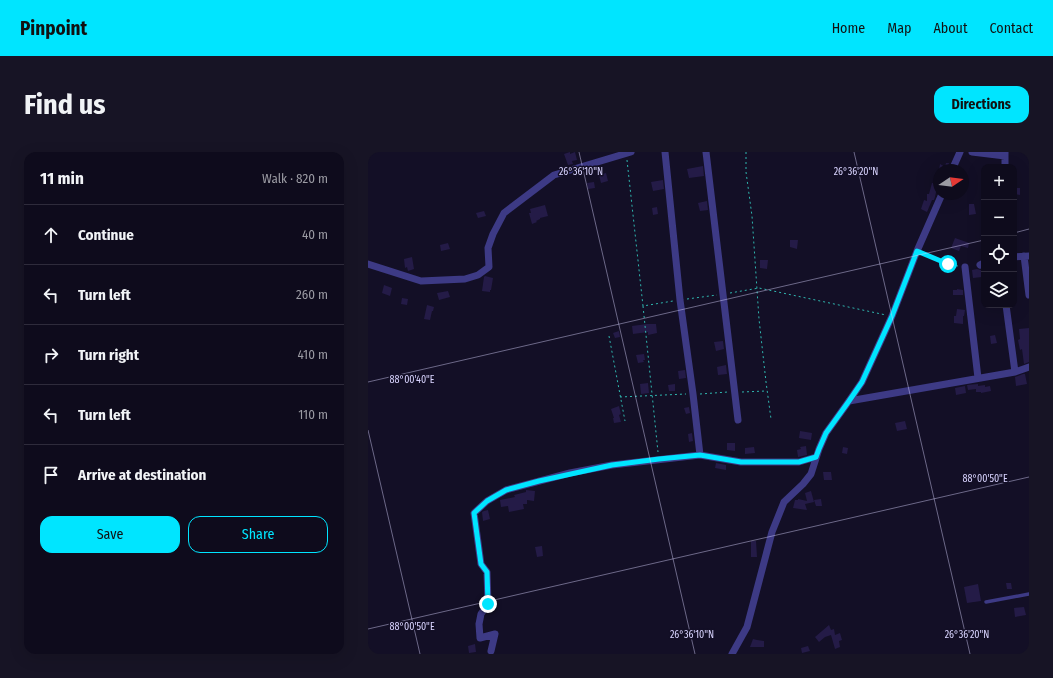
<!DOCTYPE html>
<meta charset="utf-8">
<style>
body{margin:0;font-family:"Fira Sans Condensed",sans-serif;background:#171425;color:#f1f3f6}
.controls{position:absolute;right:12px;top:12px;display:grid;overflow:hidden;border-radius:8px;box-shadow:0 4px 16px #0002}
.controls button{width:36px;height:36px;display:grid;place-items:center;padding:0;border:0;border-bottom:1px solid #2e2b3b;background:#0e0b1c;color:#f1f3f6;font:20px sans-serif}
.compass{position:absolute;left:565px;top:12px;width:36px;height:36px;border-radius:50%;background:#0e0b1c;box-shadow:0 4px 16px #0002;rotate:77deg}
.stop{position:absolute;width:12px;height:12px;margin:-9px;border:3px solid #00e5ff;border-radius:50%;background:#fff}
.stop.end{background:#00e5ff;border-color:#fff;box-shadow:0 1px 4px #0008}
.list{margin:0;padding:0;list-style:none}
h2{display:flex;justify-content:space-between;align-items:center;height:52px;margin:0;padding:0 16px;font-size:17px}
h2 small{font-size:13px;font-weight:400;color:#9b9ba3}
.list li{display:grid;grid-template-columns:26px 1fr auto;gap:12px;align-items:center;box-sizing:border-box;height:60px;padding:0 16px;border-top:1px solid #2e2b3b}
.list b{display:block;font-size:15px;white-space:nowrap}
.list em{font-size:13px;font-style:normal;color:#9b9ba3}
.actions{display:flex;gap:8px;padding:12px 16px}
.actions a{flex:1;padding:9px 0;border:1px solid #00e5ff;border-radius:12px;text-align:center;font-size:14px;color:#00e5ff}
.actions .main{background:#00e5ff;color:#111}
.icon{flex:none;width:22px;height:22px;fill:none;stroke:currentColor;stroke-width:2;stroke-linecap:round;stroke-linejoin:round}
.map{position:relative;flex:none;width:661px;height:502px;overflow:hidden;border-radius:12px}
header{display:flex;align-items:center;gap:24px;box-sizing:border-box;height:56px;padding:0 20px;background:#00e5ff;color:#111}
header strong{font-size:19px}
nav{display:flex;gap:22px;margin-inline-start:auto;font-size:14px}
.intro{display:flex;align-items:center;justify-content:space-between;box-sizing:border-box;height:96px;padding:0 24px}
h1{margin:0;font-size:28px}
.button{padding:10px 18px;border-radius:12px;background:#00e5ff;color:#111;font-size:14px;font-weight:700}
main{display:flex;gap:24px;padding:0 24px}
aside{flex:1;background:#0e0b1c;border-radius:12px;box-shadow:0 4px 16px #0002}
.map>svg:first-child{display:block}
</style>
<header>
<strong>Pinpoint</strong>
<nav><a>Home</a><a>Map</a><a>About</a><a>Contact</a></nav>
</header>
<div class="intro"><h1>Find us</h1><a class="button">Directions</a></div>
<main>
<aside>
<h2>11 min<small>Walk · 820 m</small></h2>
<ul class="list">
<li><svg class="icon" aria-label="ahead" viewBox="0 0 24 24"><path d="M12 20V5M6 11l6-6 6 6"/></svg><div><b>Continue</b></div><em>40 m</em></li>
<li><svg class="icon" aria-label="left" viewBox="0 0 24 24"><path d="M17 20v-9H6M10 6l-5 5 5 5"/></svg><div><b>Turn left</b></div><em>260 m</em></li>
<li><svg class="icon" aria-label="right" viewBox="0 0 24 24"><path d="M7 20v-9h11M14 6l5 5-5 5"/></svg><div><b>Turn right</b></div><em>410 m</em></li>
<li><svg class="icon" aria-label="left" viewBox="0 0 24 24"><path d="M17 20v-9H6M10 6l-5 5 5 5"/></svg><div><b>Turn left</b></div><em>110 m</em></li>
<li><svg class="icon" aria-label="arrive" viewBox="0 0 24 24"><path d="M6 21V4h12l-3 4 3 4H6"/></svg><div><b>Arrive at destination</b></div></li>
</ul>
<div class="actions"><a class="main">Save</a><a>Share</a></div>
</aside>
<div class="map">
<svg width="661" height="502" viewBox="0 0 661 502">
<rect width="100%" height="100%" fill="#130f26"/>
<!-- building -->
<path fill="#241b47" d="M202,0V2L207,0L209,8L204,9L205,12L200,13L196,2Z
M578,11H581L579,18H571L572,12L577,15Z
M335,14L336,24L321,26L319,17Z
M238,21L240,29L233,31L231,23Z
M295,28L296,37L285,39L283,30Z
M226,30L227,36L220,37L219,31Z
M564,31L571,32V38L569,40H568L567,45L566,48H564L559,60L553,57L556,48L559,49V42H561Z
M646,36H652V43L646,42Z
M339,49L340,58L332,59L330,51Z
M601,52H606L608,62L601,63Z
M177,53L180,64L172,66V67L168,69L169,70L164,72L161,61H163L162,57Z
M289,55L290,62L285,63L284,56Z
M116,59L118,64L110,66L108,61Z
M587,86L601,91L600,96L593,94L591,99L583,96Z
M422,88H430L429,97L422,95Z
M80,91L82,97L73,99L72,93Z
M44,105L46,117L40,119L39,115L37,116L36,107Z
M392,108H400L399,117L392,116Z
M609,117L613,118L614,125L605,126L604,118Z
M117,124L125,126L123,138H122V140L114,139L116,125Z
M16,133L24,136L22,144L14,141Z
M589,137L595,138V143H585V138H589Z
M80,139L82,145L71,148L69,141Z
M34,146L40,147L39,153L33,152Z
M59,153L66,155L65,159H64L62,168L56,167Z
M589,157L597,158L596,164H595V172L586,171V164H588Z
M279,172H288L289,181L280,183V180L265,182L264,174Z
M661,176V210L656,212L654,197L652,198L650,188L652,187L651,177Z
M251,179L252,185L247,186L245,181Z
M627,183L629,191L623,192L622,184Z
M355,189L356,197L348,199L346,190Z
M276,202L277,208H275L276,210L270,211L268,203Z
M358,213L359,222L350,223L349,215Z
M317,218L318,226L311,227L310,219Z
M655,222H657L659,232L648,234L647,225Z
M280,231L281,241L273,242L272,232Z
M307,232V239H301L300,233Z
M610,232V234L617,233V235L622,234L623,239L613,241V240H608V237L600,238L599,233Z
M597,234L598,241L588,243L587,236Z
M251,254L253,262L251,263L253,270L246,271L245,266H246L243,257Z
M321,255L322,261L318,262L316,256Z
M537,269L539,277L529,279L527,271Z
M432,279L444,281L443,288L431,286Z
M324,281L325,289L321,290L320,282Z
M359,291H367V299L359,298Z
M438,294L439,303L430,305L429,298L433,297L432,295Z
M386,295L387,301L377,302V296Z
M475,295L480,296L479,302L474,301Z
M348,311L358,313V318L347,316Z
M455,320H463L464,328H456Z
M158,338L167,339L166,349L159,348V352H155L156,357L141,360L140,354L133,355L132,348L147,345L146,343L158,340Z
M443,339L446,350L437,352L439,358L425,356L427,348H430V347L439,349L437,341Z
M453,347L454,354H448L446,348Z
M120,358L122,367L115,369L114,360L116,359Z
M383,389H388L389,405H383Z
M174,394L175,404L169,405L167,395Z
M638,431H643L644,437H639Z
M610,432L613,449L599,451L596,435Z
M656,455L658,463L647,465L646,456Z
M461,473L463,478L466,477L467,483L472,481L474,488L471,489L472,495L467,497L463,483L457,485L451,490L447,485Z
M385,487L389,488L396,489V495H382Z
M107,492L108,500L101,501L100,494Z
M440,494L442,499L434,501L433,496Z"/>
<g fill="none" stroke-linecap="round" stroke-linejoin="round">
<!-- path -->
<path stroke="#2fb8b0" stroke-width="1" stroke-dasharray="2 3" stroke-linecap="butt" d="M378,0V20L384,64L391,167L398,230L403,267
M259,8L275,154L305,149
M555,102L579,112L590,114
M362,141L391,136L518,163
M319,147L349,143
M275,154L290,300
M241,184L257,269
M374,240L398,239
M332,242L360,240
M252,245L318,242"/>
<!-- service -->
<path stroke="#3d3a85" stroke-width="3.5" d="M618,450L661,442"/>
<!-- minor -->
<path stroke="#3d3a85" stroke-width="7" d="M297,0L312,148L325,242L332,303
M338,0L370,268
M604,0L637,4
M637,15V0
M584,18L592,0
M656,104L661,143
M646,105L661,104
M0,112L53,129L97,127L110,123L121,115L120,96L125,82L136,61L186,23L263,0
M612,113L616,111
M597,115L610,226
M638,153L647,220L661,215
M481,249L647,220
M123,499L127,482L112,486L111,472L113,462L120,452L119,420L113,412L106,361L119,349L138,338L202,321L244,313L332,303L373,310H431L448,305
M364,502L379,475L404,380L416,350L435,332L443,322L451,297L458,281L481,249L494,230L524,164L549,99L574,42"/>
</g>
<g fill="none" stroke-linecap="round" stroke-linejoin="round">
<!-- route -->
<path stroke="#00e5ff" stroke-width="5" d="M120,452L119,420L113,412L106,361L119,349L138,338L171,329L244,313L291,307L332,303L373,310H431L448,305L451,297L458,281L481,249L494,230L524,164L549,99L580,112"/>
</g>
<!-- ticks -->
<path fill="none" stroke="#d9d4ff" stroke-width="1" stroke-opacity="0.45" d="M211,0L327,502M486,0L602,502M646,81L661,77M0,230L616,88M0,278L52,502M0,477L661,325"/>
<g font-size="10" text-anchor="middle" fill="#d9d4ff" stroke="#130f26" stroke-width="3" stroke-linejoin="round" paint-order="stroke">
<text x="213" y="23">26°36'10"N</text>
<text x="488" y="23">26°36'20"N</text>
<text x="44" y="231">88°00'40"E</text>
<text x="617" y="330">88°00'50"E</text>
<text x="44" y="478">88°00'50"E</text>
<text x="324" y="486">26°36'10"N</text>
<text x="599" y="486">26°36'20"N</text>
</g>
</svg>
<div class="controls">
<button>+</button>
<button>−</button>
<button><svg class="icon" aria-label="locate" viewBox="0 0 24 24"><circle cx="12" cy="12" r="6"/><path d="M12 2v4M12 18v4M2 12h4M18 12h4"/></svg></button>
<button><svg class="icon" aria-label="layers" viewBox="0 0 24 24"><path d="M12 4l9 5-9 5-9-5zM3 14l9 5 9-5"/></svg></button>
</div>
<svg class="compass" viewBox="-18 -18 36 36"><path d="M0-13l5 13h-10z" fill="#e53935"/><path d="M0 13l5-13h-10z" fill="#9b9ba3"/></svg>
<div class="stop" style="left:580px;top:112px"></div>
<div class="stop end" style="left:120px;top:452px"></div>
</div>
</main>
